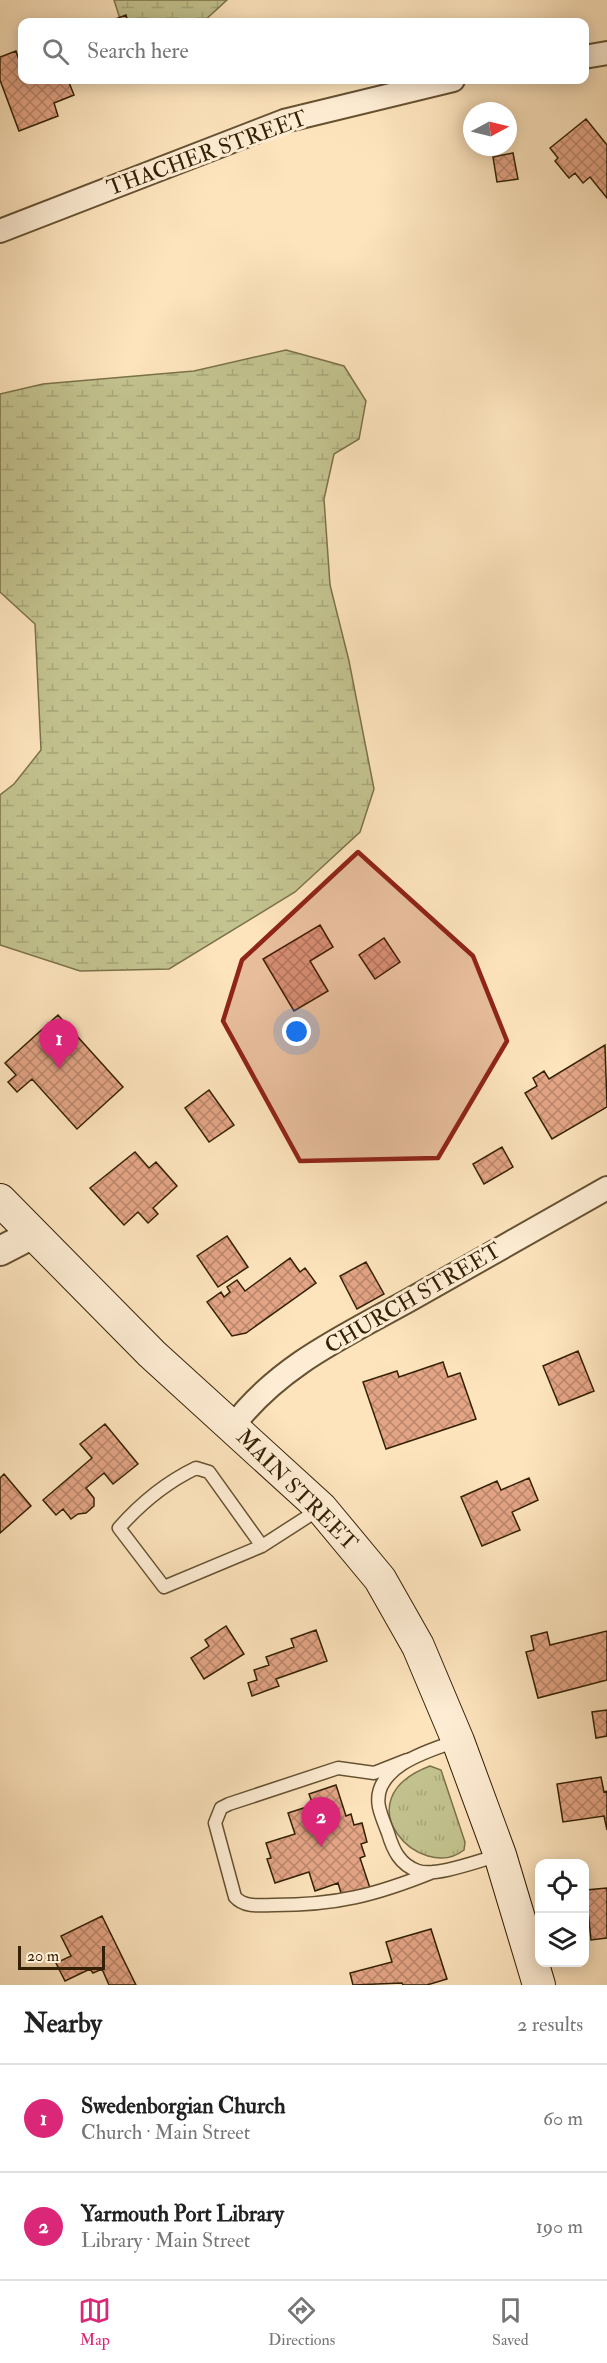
<!DOCTYPE html>
<meta charset="utf-8">
<style>
body{margin:0;font-family:"IM FELL Double Pica",serif;background:#f2f2f2;color:#222}
.controls{position:absolute;right:18px;bottom:18px;display:grid;overflow:hidden;border-radius:12px;box-shadow:0 3px 15px #0003}
.controls button{width:54px;height:54px;display:grid;place-items:center;padding:0;border:0;border-bottom:2px solid #e0e0e0;background:#fff;color:#222;font:30px sans-serif}
.compass{position:absolute;left:463px;top:102px;width:54px;height:54px;border-radius:50%;background:#fff;box-shadow:0 3px 15px #0003;rotate:83deg}
.scale{position:absolute;left:18px;bottom:15px;width:87px;box-sizing:border-box;padding-left:6px;border:3px solid #342104;border-top:0;font-size:16px;line-height:21px;white-space:nowrap;color:#342104;-webkit-text-stroke:4px #feedd4;paint-order:stroke}
.you{position:absolute;left:297px;top:1032px;width:21px;height:21px;margin:-15px;border:4px solid #fff;border-radius:50%;background:#1a73e8;box-shadow:0 0 0 9px #1a73e833}
.badge{display:grid;place-items:center;width:39px;height:39px;border-radius:50%;background:#db2777;color:#fff;font-size:20px;font-weight:700}
.pin{position:absolute;translate:-50% -50px;filter:drop-shadow(0 2px 3px #0008)}
.pin::after{content:'';position:absolute;top:32px;width:21px;height:18px;background:inherit;clip-path:polygon(0 0,100% 0,50% 100%)}
.list{margin:0;padding:0;list-style:none}
h2{display:flex;justify-content:space-between;align-items:center;height:78px;margin:0;padding:0 24px;font-size:26px}
h2 small{font-size:20px;font-weight:400;color:#767676}
.list li{display:grid;grid-template-columns:39px 1fr auto;gap:18px;align-items:center;box-sizing:border-box;height:108px;padding:0 24px;border-top:2px solid #e0e0e0}
.list b{display:block;font-size:22px;white-space:nowrap}
.list p{margin:0;font-size:20px;white-space:nowrap;color:#767676}
.list em{font-size:20px;font-style:normal;color:#767676}
.icon{flex:none;width:33px;height:33px;fill:none;stroke:currentColor;stroke-width:2;stroke-linecap:round;stroke-linejoin:round}
.map{position:relative;flex:none;width:607px;height:1985px;overflow:hidden}
.search{position:absolute;background:#fff;box-shadow:0 3px 15px #0003;left:18px;right:18px;top:18px;height:66px;display:flex;align-items:center;gap:15px;box-sizing:border-box;padding:0 21px;border-radius:12px;color:#767676;font-size:22px}
.sheet{height:294px;background:#fff}
nav{display:flex;justify-content:space-around;align-items:center;box-sizing:border-box;height:84px;border-top:2px solid #e0e0e0;background:#fff;font-size:16px;color:#767676}
nav a{display:grid;justify-items:center;gap:3px}
nav .on{color:#db2777}
.map>svg:first-child{display:block}
</style>
<div class="map">
<svg width="607" height="1985" viewBox="0 0 607 1985">
<defs>
<pattern id="grass-tufts" width="24" height="20" patternUnits="userSpaceOnUse" patternTransform="scale(1.5)"><rect width="24" height="20" fill="#c3c38f"/><path d="M3 7l-1-3M5 7V3M7 7l1-3M15 17l-1-3M17 17v-4M19 17l1-3" fill="none" stroke="#a8a77a"/></pattern>
<pattern id="wetland-marsh" width="20" height="14" patternUnits="userSpaceOnUse" patternTransform="scale(1.5)"><rect width="20" height="14" fill="#c3c38f"/><path d="M1 5h8M5 5V1M11 12h8M15 12V8" fill="none" stroke="#a8a77a"/></pattern>
<pattern id="building-cross-hatch" width="8" height="8" patternUnits="userSpaceOnUse" patternTransform="scale(1.5)"><rect width="8" height="8" fill="#e4a586"/><path d="M0 0l8 8M0 8l8-8" fill="none" stroke="#ba866b"/></pattern>
</defs>
<rect width="100%" height="100%" fill="#fde4bd"/>
<filter id="stains"><feTurbulence type="fractalNoise" baseFrequency=".00333" numOctaves="4"/><feColorMatrix values="0 0 0 0 .2 0 0 0 0 .09 0 0 0 0 .02 0 0 0 .5 -.17"/></filter>
<radialGradient id="worn" r=".72"><stop offset=".6" stop-color="#630" stop-opacity="0"/><stop offset="1" stop-color="#630" stop-opacity=".3"/></radialGradient>
<!-- grass -->
<path fill="url(#grass-tufts)" stroke="#7c724a" stroke-width="1.5" d="M430,1766L441,1770L465,1842L464,1850C421,1884 340,1800 430,1766Z"/>
<!-- wetland -->
<path fill="url(#wetland-marsh)" stroke="#7c724a" stroke-width="1.5" d="M114,0H227L203,22H121Z
M286,350L344,366L366,401L359,439L334,454L324,499L330,585L349,661L374,789L360,832L295,892L169,969L80,971L0,945V795L14,784L41,750L35,624L0,592V394L43,384L194,371Z"/>
<!-- building -->
<path fill="url(#building-cross-hatch)" stroke="#342104" stroke-width="1.5" d="M126,15L128,22H111L110,21Z
M16,51L22,69V80H68L74,95L54,103L58,116L19,131L0,80V57Z
M586,119L607,145V198L590,177L583,183L575,173L569,178L555,161L558,158L550,148Z
M513,153L518,179L497,182L493,157Z
M320,925L333,947L310,961L328,991L294,1011L263,959Z
M384,938L400,962L375,979L359,955Z
M58,1015L123,1087L77,1129L32,1079L17,1092L8,1082L16,1075L5,1063Z
M605,1045L607,1107L552,1139L525,1093L537,1086L533,1078L544,1071L549,1079Z
M209,1090L234,1125L209,1142L185,1108Z
M502,1147L513,1167L484,1184L473,1164Z
M135,1152L149,1168L156,1162L177,1186L153,1208L158,1214L148,1223L138,1212L124,1225L90,1188Z
M227,1236L248,1267L218,1287L197,1256Z
M290,1258L300,1272L305,1268L316,1283L246,1333L232,1336L207,1302L221,1292L224,1297L230,1292L227,1287L237,1280L245,1291Z
M366,1262L384,1294L357,1309L340,1276Z
M578,1351L594,1391L559,1405L543,1366Z
M443,1362L448,1377L460,1373L476,1419L386,1449L363,1382L397,1371L399,1377Z
M105,1424L138,1464L113,1484L104,1473L86,1488L94,1498V1506L86,1513L78,1514L71,1519L63,1509L56,1515L43,1500L92,1458L80,1444Z
M4,1474L31,1506L0,1533V1478Z
M529,1478L538,1500L512,1512L520,1530L482,1546L461,1497L497,1481L501,1490Z
M226,1626L244,1654L204,1679L191,1658L209,1646L205,1640Z
M316,1630L327,1661L276,1679L279,1686L252,1696L248,1683L257,1680L254,1670L269,1665L266,1657L294,1647L291,1639Z
M607,1631V1680L538,1698L526,1652L534,1650L531,1636L547,1632L550,1645Z
M607,1710V1736L596,1738L592,1712Z
M601,1777L604,1792L607,1791V1830L604,1816L563,1822L557,1784Z
M336,1785L346,1816L351,1814L354,1825L362,1823L367,1842L361,1844L365,1856L360,1858L370,1888L342,1896L338,1883L315,1891L309,1872L275,1883L267,1859L271,1858L266,1843L295,1834L288,1813L313,1805L309,1794Z
M607,1888V1938L591,1940L586,1890Z
M102,1916L136,1985H109L102,1969L93,1973L90,1969L65,1981L56,1963L71,1956L61,1936Z
M431,1929L447,1979L427,1985H403L402,1983L353,1985L350,1973L392,1962L386,1942Z"/>
<g fill="none" stroke-linecap="round" stroke-linejoin="round">
<defs>
<path id="service" d="M262,1546L209,1472L196,1468C167,1482 141,1503 119,1528L164,1587L262,1546L321,1508
M457,1741C430,1750 371,1767 379,1807C381,1816 385,1825 388,1833C393,1850 400,1865 418,1871C437,1877 480,1860 500,1855
M407,1760L374,1773L338,1768L229,1804L221,1808L215,1823L235,1897C245,1908 260,1905 274,1905C337,1905 376,1895 433,1872"/>
<path id="minor" d="M584,57L607,53
M0,231L284,121L453,80
M233,1426C280,1364 347,1335 413,1298C478,1261 542,1225 607,1188"/>
<path id="tertiary" d="M0,1251L31,1235"/>
<path id="secondary" d="M0,1200L152,1354L321,1508L380,1579L418,1646L458,1741L500,1855L539,1985"/>
</defs>
<!-- service casing -->
<use href="#service" stroke="#665232" stroke-width="15"/>
<!-- minor casing -->
<use href="#minor" stroke="#665232" stroke-width="26"/>
<!-- tertiary casing -->
<use href="#tertiary" stroke="#665232" stroke-width="32"/>
<!-- secondary casing -->
<use href="#secondary" stroke="#342104" stroke-width="34"/>
<!-- service -->
<use href="#service" stroke="#feedd4" stroke-width="12"/>
<!-- minor -->
<use href="#minor" stroke="#feedd4" stroke-width="22"/>
<!-- tertiary -->
<use href="#tertiary" stroke="#feedd4" stroke-width="28"/>
<!-- secondary -->
<use href="#secondary" stroke="#feedd4" stroke-width="32"/>
</g>
<!-- marked area -->
<path fill="#8f2418" fill-opacity="0.2" stroke="#8f2418" stroke-width="4.5" stroke-linejoin="round" d="M358,852L473,956L507,1041L438,1158L300,1161L223,1021L242,960Z"/>
<g text-anchor="middle" dominant-baseline="central" stroke-width="6" stroke-linejoin="round" paint-order="stroke">
<!-- street labels -->
<g font-size="22" fill="#342104" stroke="#feedd4">
<text transform="translate(207 153) rotate(-20)">THACHER STREET</text>
<text transform="translate(413 1298) rotate(-30)">CHURCH STREET</text>
<text transform="translate(297 1490) rotate(45)">MAIN STREET</text>
</g>
</g>
<rect width="100%" height="100%" filter="url(#stains)"/>
<rect width="100%" height="100%" fill="url(#worn)"/>
</svg>
<div class="controls">
<button><svg class="icon" aria-label="locate" viewBox="0 0 24 24"><circle cx="12" cy="12" r="6"/><path d="M12 2v4M12 18v4M2 12h4M18 12h4"/></svg></button>
<button><svg class="icon" aria-label="layers" viewBox="0 0 24 24"><path d="M12 4l9 5-9 5-9-5zM3 14l9 5 9-5"/></svg></button>
</div>
<svg class="compass" viewBox="-18 -18 36 36"><path d="M0-13l5 13h-10z" fill="#e53935"/><path d="M0 13l5-13h-10z" fill="#767676"/></svg>
<div class="scale">20 m</div>
<div class="you"></div>
<div class="pin badge" style="left:59px;top:1069px">1</div>
<div class="pin badge" style="left:321px;top:1847px">2</div>
<div class="search"><svg class="icon" aria-label="search" viewBox="0 0 24 24"><circle cx="10" cy="10" r="6"/><path d="M15 15l6 6"/></svg>Search here</div>
</div>
<section class="sheet">
<h2>Nearby<small>2 results</small></h2>
<ul class="list">
<li><span class="badge">1</span><div><b>Swedenborgian Church</b><p>Church · Main Street</p></div><em>60 m</em></li>
<li><span class="badge">2</span><div><b>Yarmouth Port Library</b><p>Library · Main Street</p></div><em>190 m</em></li>
</ul>
</section>
<nav>
<a class="on"><svg class="icon" aria-label="map" viewBox="0 0 24 24"><path d="M3 6l6-2 6 2 6-2v14l-6 2-6-2-6 2zM9 4v14M15 6v14"/></svg>Map</a>
<a><svg class="icon" aria-label="directions" viewBox="0 0 24 24"><path d="M12 3l9 9-9 9-9-9zM9 14v-3h6M13 9l2 2-2 2"/></svg>Directions</a>
<a><svg class="icon" aria-label="saved" viewBox="0 0 24 24"><path d="M7 4h10v16l-5-4-5 4z"/></svg>Saved</a>
</nav>
